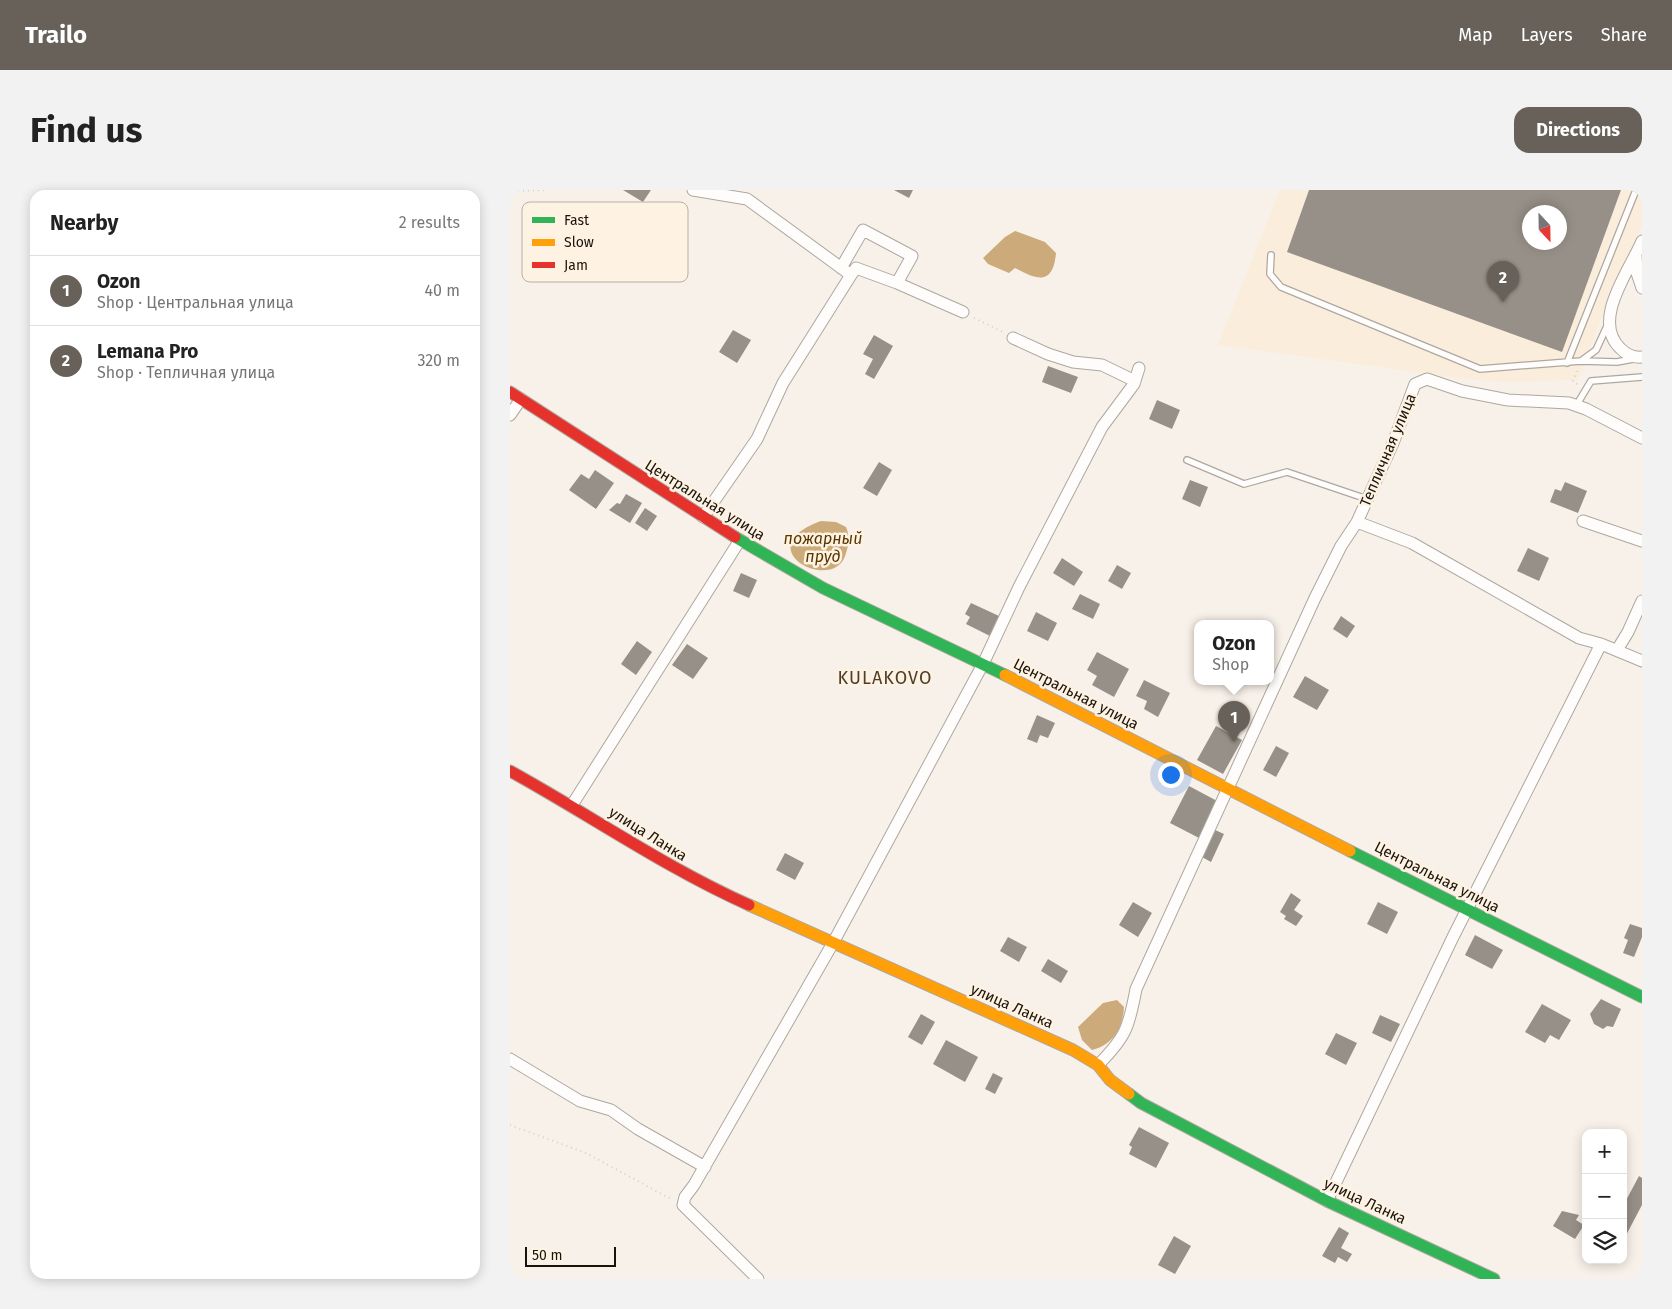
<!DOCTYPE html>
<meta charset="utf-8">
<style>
body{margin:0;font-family:"Fira Sans",sans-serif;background:#f2f2f2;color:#222}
.controls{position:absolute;right:15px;bottom:15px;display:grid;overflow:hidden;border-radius:10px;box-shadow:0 2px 12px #0003}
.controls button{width:45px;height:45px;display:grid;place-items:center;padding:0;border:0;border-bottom:1px solid #e0e0e0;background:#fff;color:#222;font:25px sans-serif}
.compass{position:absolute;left:1012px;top:15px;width:45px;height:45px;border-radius:50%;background:#fff;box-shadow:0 2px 12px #0003;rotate:158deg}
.scale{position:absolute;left:15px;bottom:12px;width:91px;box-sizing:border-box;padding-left:5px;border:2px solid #1a130b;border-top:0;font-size:14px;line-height:18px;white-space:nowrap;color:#1a130b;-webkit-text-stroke:4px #fef2e3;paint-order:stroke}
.you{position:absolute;left:660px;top:584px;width:18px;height:18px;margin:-12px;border:4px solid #fff;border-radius:50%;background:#1a73e8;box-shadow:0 0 0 8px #1a73e833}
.badge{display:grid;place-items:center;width:32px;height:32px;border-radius:50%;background:#686159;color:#fff;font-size:16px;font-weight:700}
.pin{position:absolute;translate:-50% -41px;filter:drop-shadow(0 1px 2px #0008)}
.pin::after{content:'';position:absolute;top:26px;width:18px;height:15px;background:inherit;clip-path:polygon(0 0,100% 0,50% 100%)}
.popup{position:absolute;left:684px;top:430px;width:80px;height:65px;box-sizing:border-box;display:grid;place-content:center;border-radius:10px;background:#fff;filter:drop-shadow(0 1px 4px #0005);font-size:16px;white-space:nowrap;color:#767676}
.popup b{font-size:19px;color:#222}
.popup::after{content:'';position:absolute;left:50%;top:100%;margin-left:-10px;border:10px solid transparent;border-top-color:#fff}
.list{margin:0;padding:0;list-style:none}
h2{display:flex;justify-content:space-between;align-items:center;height:65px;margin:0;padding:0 20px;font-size:21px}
h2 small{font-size:16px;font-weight:400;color:#767676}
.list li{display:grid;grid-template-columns:32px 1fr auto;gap:15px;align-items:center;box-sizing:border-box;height:70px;padding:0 20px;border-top:1px solid #e0e0e0}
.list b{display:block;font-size:19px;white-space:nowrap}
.list p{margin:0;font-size:16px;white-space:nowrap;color:#767676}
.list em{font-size:16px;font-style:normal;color:#767676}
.icon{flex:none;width:28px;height:28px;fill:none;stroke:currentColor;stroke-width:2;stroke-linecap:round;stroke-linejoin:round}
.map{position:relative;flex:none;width:1132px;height:1089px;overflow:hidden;border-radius:15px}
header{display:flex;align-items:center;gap:30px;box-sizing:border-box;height:70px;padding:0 25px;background:#686159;color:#fff}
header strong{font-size:24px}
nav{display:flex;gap:28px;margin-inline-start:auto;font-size:18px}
.intro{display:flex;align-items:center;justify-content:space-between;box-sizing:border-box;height:120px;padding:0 30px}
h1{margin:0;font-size:35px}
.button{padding:12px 22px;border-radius:15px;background:#686159;color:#fff;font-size:18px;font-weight:700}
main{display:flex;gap:30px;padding:0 30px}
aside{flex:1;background:#fff;border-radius:15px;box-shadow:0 2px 12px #0003}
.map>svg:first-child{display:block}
</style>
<header>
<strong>Trailo</strong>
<nav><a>Map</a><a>Layers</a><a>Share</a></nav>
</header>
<div class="intro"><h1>Find us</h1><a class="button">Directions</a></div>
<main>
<aside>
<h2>Nearby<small>2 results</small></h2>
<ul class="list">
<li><span class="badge">1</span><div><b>Ozon</b><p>Shop · Центральная улица</p></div><em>40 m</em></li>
<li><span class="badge">2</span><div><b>Lemana Pro</b><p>Shop · Тепличная улица</p></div><em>320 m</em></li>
</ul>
</aside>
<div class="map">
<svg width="1132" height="1089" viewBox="0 0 1132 1089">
<rect width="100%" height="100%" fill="#f8f1e9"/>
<!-- built -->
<path fill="#fbeddb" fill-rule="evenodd" d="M770,0H1132V35L1105,92L1068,190L999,192L964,190L708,155ZM1019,22H1050V52H1019Z"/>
<!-- water -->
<path fill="#cdaa7a" d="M505,41L535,52L546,63C543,96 527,90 505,78L499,83L478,74L473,68L495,47Z
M311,331L326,332L336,337C340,347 339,354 336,363C326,406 234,359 311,331Z
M607,810L614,817C613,838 603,855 582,860L572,850L568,837L593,813Z"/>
<!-- building -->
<path fill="#969088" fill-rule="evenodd" d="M113,0H141L133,12Z
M384,0H403L399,8Z
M799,0H1111L1052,162L777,62ZM1019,22H1050V52H1019Z
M223,140L241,150L227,173L209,162Z
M364,145L383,156L364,189L355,184L363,169L353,164Z
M538,176L568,187L561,203L532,192Z
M647,210L670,220L662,239L639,229Z
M369,272L382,280L367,306L353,298Z
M85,280L104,293L86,319L59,300L71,284L79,289Z
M680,290L698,297L690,317L672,309Z
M1055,292L1077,301L1068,323L1040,312L1045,299L1051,301Z
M116,304L132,313L120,333L99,320L107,313L110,314Z
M135,318L147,326L137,341L125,333Z
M1018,358L1039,368L1029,391L1007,381Z
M552,368L573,382L564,396L543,383Z
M607,375L621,383L612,399L598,391Z
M231,383L247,390L239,408L223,401Z
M570,404L590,414L583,429L562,419Z
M461,413L489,426L480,446L456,434L460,427L455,424Z
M526,422L547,433L538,451L517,441Z
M831,426L845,436L837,448L823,439Z
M127,451L142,462L126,485L111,474Z
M177,454L198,468L183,489L162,475Z
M587,462L619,479L604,507L582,495L587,486L577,480Z
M795,486L819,500L807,520L783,507Z
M634,490L660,503L648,527L634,519L637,511L626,506Z
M527,525L545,533L538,548L530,545L527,553L517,549Z
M706,536L732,550L713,584L687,570Z
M766,556L779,563L766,587L753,580Z
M679,596L709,612L691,649L660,633Z
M705,640L714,644L701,672L692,667Z
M275,663L294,673L285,690L266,680Z
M781,703L791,710L784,720L793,726L786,736L774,729L776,726L770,722Z
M623,712L642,723L628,747L609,735Z
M868,712L888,722L877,744L857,734Z
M1120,734L1132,738V747L1124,767L1113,763L1118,750L1114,748Z
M965,745L993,760L982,779L955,765Z
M498,747L517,757L509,772L490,761Z
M538,769L558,781L551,793L531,781Z
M1091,809L1111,819L1103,837L1097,836L1093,839L1084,834L1080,824Z
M1032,814L1061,830L1049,850L1040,845L1035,853L1015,842Z
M411,824L425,832L412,855L398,847Z
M870,825L890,834L881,852L862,843Z
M826,843L847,853L836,875L815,864Z
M436,850L468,867L455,892L423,874Z
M483,883L493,888L485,904L475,899Z
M629,937L659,953L646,978L619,964L622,957L619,955Z
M1129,986L1132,988V1015L1113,1051V1016Z
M1052,1021L1069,1025L1066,1030L1074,1035L1065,1049L1043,1036Z
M829,1037L839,1043L831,1058L842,1064L837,1072L828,1067L825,1073L812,1066Z
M664,1046L681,1056L665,1084L648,1075Z"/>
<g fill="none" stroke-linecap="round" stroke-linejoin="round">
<defs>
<path id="lane" d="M761,65L760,84L771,97L970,179L1071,171L1107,172L1123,169
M1071,171L1086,160L1098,134
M1057,173L1126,0
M1066,216L1081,191L1132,187
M677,270L734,294L777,282L857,309"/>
<path id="street" d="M183,0L237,9L341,85L273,193L247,249L193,327
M1132,51C1120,80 1080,131 1111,159C1117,165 1123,168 1132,167
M1126,65L1127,83L1132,98
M331,78L353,40L402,66L387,93L346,78L341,85
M387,93L453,122
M503,148L538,164L563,172L592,175L625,191
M0,225L11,209
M1073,331L1132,351
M847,332L902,353L1069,448L1091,454L1132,471
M1107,460L1118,442L1132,411
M62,615L230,350
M0,869L70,911L101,920L128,939L195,977
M588,875C616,847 619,837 626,799L805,408L831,356L847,332L883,253L905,194L917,189L952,201L998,210L1059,213L1076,219L1132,248
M817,1011L943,747L1091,454
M248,1089L173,1015L175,1007L184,995L323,753L473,474L509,397L592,237L624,194L629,178"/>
<path id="fast" d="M225,347L313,398L495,485
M840,661L1132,807
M619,904L631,913L817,1011L984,1089"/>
<path id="slow" d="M495,485L840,661
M239,715L563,860L588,875L600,890L619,904"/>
<path id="jam" d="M0,202L225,347
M0,581C80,625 156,678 239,715"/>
</defs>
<!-- lane casing -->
<use href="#lane" stroke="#aea7a0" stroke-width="8"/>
<!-- street casing -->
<use href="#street" stroke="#aea7a0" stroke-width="13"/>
<!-- fast casing -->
<use href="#fast" stroke="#aea7a0" stroke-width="13"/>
<!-- slow casing -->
<use href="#slow" stroke="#aea7a0" stroke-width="13"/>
<!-- jam casing -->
<use href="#jam" stroke="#aea7a0" stroke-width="13"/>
<!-- path -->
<path stroke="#d2d0ce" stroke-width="2" stroke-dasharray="1 4" stroke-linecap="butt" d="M3,1L37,0
M464,128L493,142
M1067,181L1063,191L1068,195
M0,935L76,963L163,1010"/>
<!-- lane -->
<use href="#lane" stroke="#fefdfc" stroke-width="5.5"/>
<!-- street -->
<use href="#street" stroke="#fefdfc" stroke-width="11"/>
<!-- fast -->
<use href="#fast" stroke="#30b455" stroke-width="11"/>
<!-- slow -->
<use href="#slow" stroke="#ff9f0a" stroke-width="11"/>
<!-- jam -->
<use href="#jam" stroke="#e5322d" stroke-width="11"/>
</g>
<g text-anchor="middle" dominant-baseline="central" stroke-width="5" stroke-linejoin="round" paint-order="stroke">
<!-- street labels -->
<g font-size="15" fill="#1a130b" stroke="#fef2e3">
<text transform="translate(878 260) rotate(-67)">Тепличная улица</text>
<text transform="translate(195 310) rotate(32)">Центральная улица</text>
<text transform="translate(566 504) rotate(27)">Центральная улица</text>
<text transform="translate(138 644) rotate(32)">улица Ланка</text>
<text transform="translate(927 687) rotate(27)">Центральная улица</text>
<text transform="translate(502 816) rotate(24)">улица Ланка</text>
<text transform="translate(855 1011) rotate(25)">улица Ланка</text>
</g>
<!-- water labels -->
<g font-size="16" font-style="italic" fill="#573600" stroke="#fef2e3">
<text x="313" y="348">пожарный<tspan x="313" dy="18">пруд</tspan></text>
</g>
<!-- quarter labels -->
<g font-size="18" letter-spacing="1" fill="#4e3e2a" stroke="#fef2e3">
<text x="375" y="488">KULAKOVO</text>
</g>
</g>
<!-- legend -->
<rect x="12" y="12" width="166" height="80" rx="8" fill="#fef2e3" stroke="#baafa2" stroke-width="1"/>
<rect x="22" y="27" width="23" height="6" fill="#30b455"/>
<rect x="22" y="49" width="23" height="7" fill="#ff9f0a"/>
<rect x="22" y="72" width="23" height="6" fill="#e5322d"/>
<g font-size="14" fill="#1a130b">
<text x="54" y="35">Fast</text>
<text x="54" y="57">Slow</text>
<text x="54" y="80">Jam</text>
</g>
</svg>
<div class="controls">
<button>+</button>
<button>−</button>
<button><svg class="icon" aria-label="layers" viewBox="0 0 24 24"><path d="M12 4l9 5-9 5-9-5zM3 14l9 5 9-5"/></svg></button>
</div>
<svg class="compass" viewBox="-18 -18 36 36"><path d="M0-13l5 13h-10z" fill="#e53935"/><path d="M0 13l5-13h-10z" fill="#767676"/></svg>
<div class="scale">50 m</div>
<div class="you"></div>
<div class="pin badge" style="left:724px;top:552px">1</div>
<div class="popup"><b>Ozon</b>Shop</div>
<div class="pin badge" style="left:993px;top:112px">2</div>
</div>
</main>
